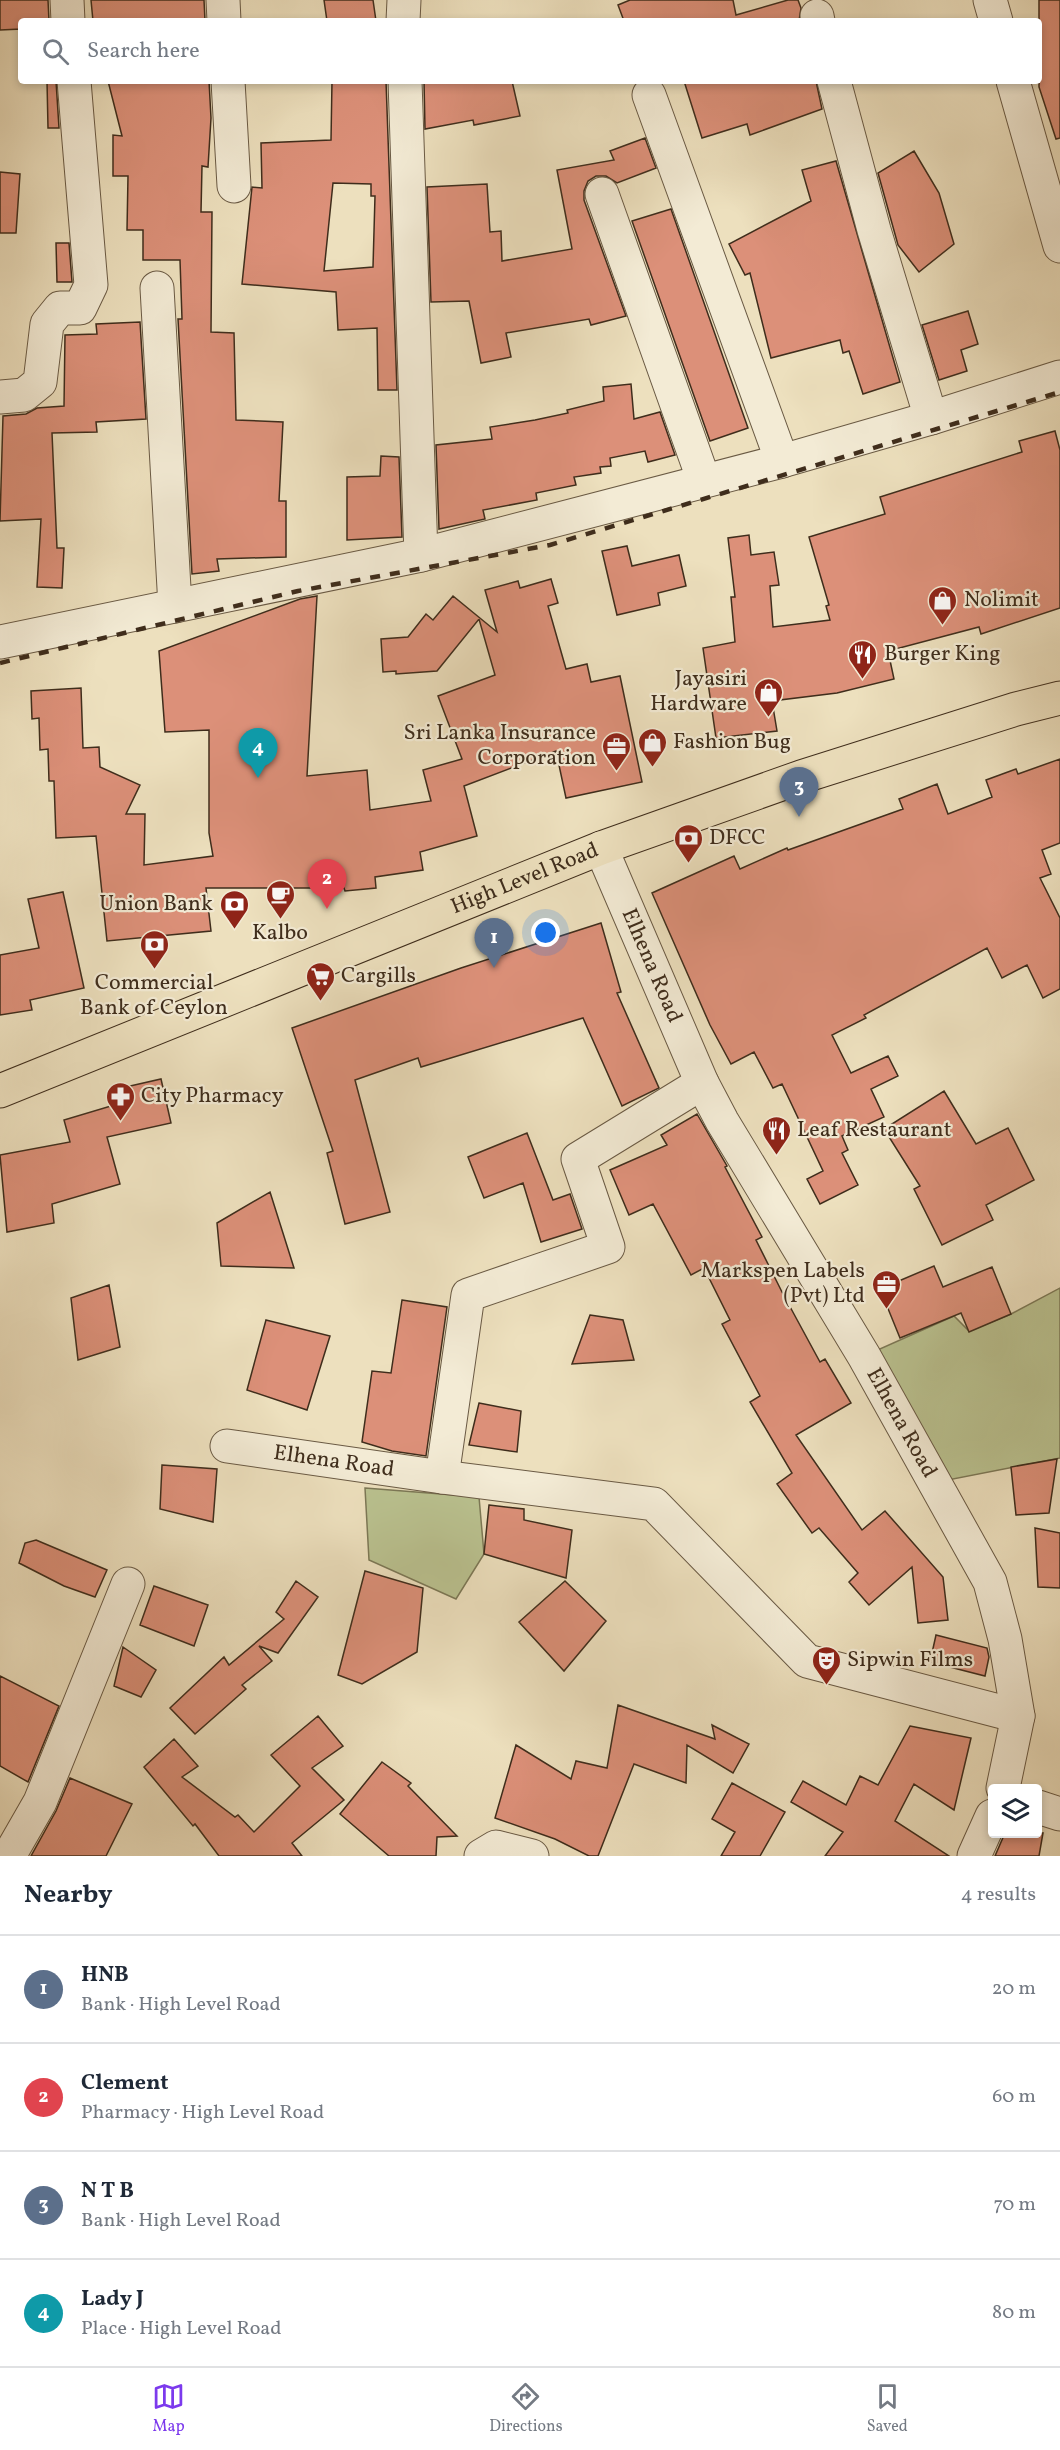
<!DOCTYPE html>
<meta charset="utf-8">
<style>
body{margin:0;font-family:Vollkorn,serif;background:#f2f2f3;color:#1f2937}
.controls{position:absolute;right:18px;bottom:18px;display:grid;overflow:hidden;border-radius:6px;box-shadow:0 3px 9px #0003}
.controls button{width:54px;height:54px;display:grid;place-items:center;padding:0;border:0;border-bottom:2px solid #e0e1e3;background:#fff;color:#1f2937;font:30px sans-serif}
.you{position:absolute;left:546px;top:933px;width:21px;height:21px;margin:-15px;border:4px solid #fff;border-radius:50%;background:#1a73e8;box-shadow:0 0 0 9px #1a73e833}
.badge{display:grid;place-items:center;width:39px;height:39px;border-radius:50%;background:#7c3aed;color:#fff;font-size:20px;font-weight:700}
.pin{position:absolute;translate:-50% -50px;filter:drop-shadow(0 2px 3px #0008)}
.pin::after{content:'';position:absolute;top:32px;width:21px;height:18px;background:inherit;clip-path:polygon(0 0,100% 0,50% 100%)}
.list{margin:0;padding:0;list-style:none}
h2{display:flex;justify-content:space-between;align-items:center;height:78px;margin:0;padding:0 24px;font-size:26px}
h2 small{font-size:20px;font-weight:400;color:#747a83}
.list li{display:grid;grid-template-columns:39px 1fr auto;gap:18px;align-items:center;box-sizing:border-box;height:108px;padding:0 24px;border-top:2px solid #e0e1e3}
.list b{display:block;font-size:22px;white-space:nowrap}
.list p{margin:0;font-size:20px;white-space:nowrap;color:#747a83}
.list em{font-size:20px;font-style:normal;color:#747a83}
.icon{flex:none;width:33px;height:33px;fill:none;stroke:currentColor;stroke-width:2;stroke-linecap:round;stroke-linejoin:round}
.map{position:relative;flex:none;width:1060px;height:1856px;overflow:hidden}
.search{position:absolute;background:#fff;box-shadow:0 3px 9px #0003;left:18px;right:18px;top:18px;height:66px;display:flex;align-items:center;gap:15px;box-sizing:border-box;padding:0 21px;border-radius:6px;color:#747a83;font-size:22px}
.sheet{height:510px;background:#fff}
nav{display:flex;justify-content:space-around;align-items:center;box-sizing:border-box;height:84px;border-top:2px solid #e0e1e3;background:#fff;font-size:16px;color:#747a83}
nav a{display:grid;justify-items:center;gap:3px}
nav .on{color:#7c3aed}
.map>svg:first-child{display:block}
</style>
<div class="map">
<svg width="1060" height="1856" viewBox="0 0 1060 1856">
<rect width="100%" height="100%" fill="#ede0be"/>
<filter id="stains"><feTurbulence type="fractalNoise" baseFrequency=".00333" numOctaves="4"/><feColorMatrix values="0 0 0 0 .2 0 0 0 0 .09 0 0 0 0 .02 0 0 0 .5 -.17"/></filter>
<radialGradient id="worn" r=".72"><stop offset=".6" stop-color="#630" stop-opacity="0"/><stop offset="1" stop-color="#630" stop-opacity=".3"/></radialGradient>
<!-- green -->
<path fill="#bac290" stroke="#7c7856" stroke-width="1.5" d="M1060,1288V1458L948,1480L864,1356L954,1316L969,1331L1011,1314Z
M365,1488L479,1497L484,1554L456,1599L369,1560Z"/>
<!-- building -->
<path fill="#dc9079" stroke="#3f2d1c" stroke-width="1.5" fill-rule="evenodd" d="M0,0H48L49,21H21V29L0,30Z
M91,0H204L205,21H93Z
M324,0H373L376,21H327Z
M630,0H733L736,15L788,0H798L801,8L799,21H624L618,5Z
M1039,0H1060V138L1056,139L1039,87Z
M47,81H56L59,128H48Z
M108,81H209L211,118L208,167L202,166L201,212H212L211,332L234,333L236,420L283,422L279,501H286V557L217,559L219,571L192,574L178,319H182L180,260H143V230H127L128,176H113V135L122,136Z
M332,81H386L397,390H378L377,328L338,330L336,292L242,284L252,187L262,188L261,143L331,140ZM333,183L371,184V196H375L373,267L324,271Z
M424,81H512L520,116L474,125L473,120L425,129Z
M684,81H816L822,109L750,135L747,124L702,138Z
M645,138L656,168L617,183L606,176H596L588,181L584,191V200L626,316L591,325L589,319L506,333L511,357L481,363L469,301L431,302L427,187L487,184L490,232L501,231L502,261L572,249L557,170L614,160L610,151Z
M914,151L939,193L954,244L919,272L898,245L878,173Z
M836,161L900,382L863,394L849,351L843,353L840,340L771,358L750,273L745,275L729,244L811,201L802,170Z
M0,172L20,174L16,233H0Z
M671,209L748,428L710,441L632,221Z
M56,243H69L72,282H57Z
M968,311L978,344L961,350L967,371L939,380L922,325Z
M140,322L146,419L96,422L97,432L52,433L57,548H64L62,588L37,587L41,519L0,521L3,416L26,414L37,408L64,406L65,335L97,334L96,324Z
M631,384L634,419L660,412L675,455L648,462L645,451L610,458L611,466L600,467L601,473L574,477L576,485L536,493L537,500L483,510L485,519L439,529L436,445L492,439L490,427L535,420L568,413L567,410L604,401L603,387Z
M1055,431L1060,450V608L981,634L979,627L888,651L894,679L837,693L772,701L777,731L716,738L703,648L735,642L731,597H735L728,538L749,535L751,555L774,552L779,585L770,586L773,627L830,620L826,606L829,605L809,537L885,514L880,497L1022,452L1019,441Z
M381,456L399,457L402,537L347,540V477L380,476Z
M627,546L632,566L679,555L686,586L658,593L660,605L617,615L602,551Z
M551,579L558,603L548,606L566,669L587,664L591,682L620,676L642,782L566,798L556,751L464,786L477,836L420,852L423,870L375,877L376,888L345,891L344,888H206L211,931L107,941L96,836L56,838L54,781H49L48,749L40,750L39,718L32,719L31,691L81,688L83,748L99,747L100,767L140,785L126,814H145L144,865L213,856L209,833V730L165,732L159,651L300,599L317,596L307,776L367,770L370,810L431,801L423,770L462,759L438,696L495,675L479,619L437,671L396,674V671L383,672L381,639L408,637L426,614L433,620L453,596L497,632L485,590L518,581L520,588Z
M1060,759V843L1042,850L1051,874L1040,878L1060,918V989L1043,998L1027,965L1002,978L987,948L864,1015L866,1018L832,1035L851,1073L888,1056L898,1076L871,1089L884,1117L842,1136L848,1150L842,1153L858,1185L820,1204L807,1179L823,1171L782,1084L773,1088L754,1052L731,1064L710,1025L652,893L734,856L740,869L787,848L788,850L903,809L899,799L937,784L948,814L992,797L986,780L1016,769L1018,774Z
M63,892L84,988L30,1000L32,1010L0,1015V955L39,948L28,899Z
M601,923L621,992L617,993L659,1088L622,1106L583,1018L421,1067L418,1058L355,1080L390,1212L345,1224L327,1153L333,1151L292,1028L461,968Z
M161,1079L171,1123L107,1137L120,1184L52,1204L54,1223L7,1232L0,1155L70,1142L64,1120L111,1106L108,1091Z
M944,1091L976,1144L1008,1128L1034,1180L986,1205L993,1220L942,1245L914,1189L920,1186L884,1129Z
M697,1114L727,1166L725,1167L762,1237L756,1240L782,1292L820,1362L825,1359L851,1403L796,1435L862,1530L885,1511L943,1577L948,1620L918,1623L912,1567L869,1605L849,1582L858,1573L819,1528L812,1533L777,1484L792,1473L750,1402L760,1396L722,1324L730,1320L704,1268L691,1275L653,1204L629,1215L610,1170L667,1145L661,1135Z
M527,1133L553,1200L570,1194L582,1229L541,1242L523,1183L484,1198L468,1157Z
M270,1192L294,1268L221,1266L217,1223Z
M934,1266L943,1287L992,1267L1011,1314L969,1332L961,1313L900,1338L880,1289Z
M109,1285L120,1347L78,1360L71,1298Z
M402,1300L447,1307L426,1456L392,1451L362,1442L372,1371L391,1373Z
M590,1315L623,1320L634,1360L572,1364Z
M266,1320L330,1336L307,1410L247,1390Z
M479,1403L521,1411L517,1452L469,1445Z
M1057,1459L1049,1513L1016,1515L1011,1467Z
M162,1465L217,1469L213,1522L160,1509Z
M489,1505L524,1509V1520L572,1530L566,1578L484,1554Z
M1035,1528L1060,1533V1588L1038,1587Z
M36,1540L107,1570L95,1597L64,1586L19,1563L25,1543Z
M365,1571L423,1588L417,1652L362,1684L338,1675Z
M296,1581L318,1597L278,1653L259,1646L272,1661L242,1685L246,1689L195,1734L170,1708L224,1657L229,1665L284,1619L276,1612Z
M565,1581L606,1621L564,1671L519,1622Z
M154,1586L208,1605L194,1646L140,1625Z
M936,1635L987,1648L989,1657L985,1676L930,1662Z
M123,1647L156,1670L141,1697L114,1686Z
M0,1676L59,1706L28,1782L0,1766Z
M618,1705L715,1739L712,1725L749,1744L733,1773L687,1745L686,1783L634,1764L598,1856H589L555,1839L495,1818L516,1745L571,1779L576,1761L607,1768Z
M318,1716L343,1746L312,1768L344,1800L292,1843L302,1856H219L195,1824L193,1826L144,1767L174,1739L198,1766L182,1777L235,1817L238,1815L254,1832L300,1786L271,1755Z
M910,1726L971,1738L954,1810L914,1784L895,1821L949,1856H825L843,1832L791,1802L803,1781L846,1805L860,1776L878,1785Z
M382,1762L411,1783L408,1786L457,1836L437,1837L436,1856H389L340,1814Z
M70,1778L132,1804L106,1856H31L56,1811Z
M732,1783L785,1812L760,1856H721L735,1832L712,1819Z
M1005,1833H1043L1039,1856H995Z"/>
<g fill="none" stroke-linecap="round" stroke-linejoin="round">
<defs>
<g id="minor">
<path d="M67,0L68,21"/>
<path d="M223,0L224,21"/>
<path d="M990,0L996,21"/>
<path d="M817,16L818,21"/>
<path d="M403,21L404,0"/>
<path d="M228,81L234,186"/>
<path d="M405,81L421,555"/>
<path d="M834,81L874,230L931,418"/>
<path d="M1013,81L1060,246"/>
<path d="M649,95L782,461"/>
<path d="M602,194L704,481"/>
<path d="M157,288L175,606"/>
<path d="M0,397L24,395L40,382L47,324L60,308H80L91,285L74,81"/>
<path d="M0,642L421,555L782,461L931,418L1060,377"/>
<path id="s1" d="M601,848L702,1083L722,1121L864,1356L990,1582L1005,1639L1018,1716L1003,1788"/>
<path id="s2" d="M227,1446L442,1477L654,1504L807,1661L1018,1716"/>
<path d="M442,1477L468,1295L608,1247L578,1159L702,1083"/>
<path d="M1038,1807L1060,1814"/>
<path d="M9,1856L40,1802L128,1584"/>
<path d="M481,1856L496,1847L532,1856"/>
<path d="M974,1856L992,1816"/>
</g>
<g id="highway">
<path id="s3" d="M0,1091L601,848L801,777L1016,709L1060,698"/>
</g>
</defs>
<!-- minor casing -->
<use href="#minor" stroke="#6a5a44" stroke-width="35"/>
<!-- highway casing -->
<use href="#highway" stroke="#3f2d1c" stroke-width="35"/>
<!-- minor -->
<use href="#minor" stroke="#f3ebd5" stroke-width="33"/>
<!-- highway -->
<use href="#highway" stroke="#ede0be" stroke-width="33"/>
<!-- rail -->
<path stroke="#3f2d1c" stroke-width="4.5" stroke-dasharray="10 10" stroke-linecap="butt" d="M0,663L298,591L550,545L1060,392"/>
</g>
<!-- icons -->
<defs>
<symbol id="shop-pin" viewBox="-11 -11 22 30"><path d="M0 17L-7.5 6A9.5 9.5 0 1 1 7.5 6Z" fill="#8f2418" stroke="#f3ebd5"/><path d="M-5-2.5h2.3a2.7 3.5 0 0 1 5.4 0H5L5.5 6h-11ZM-1.5-2.5h3a1.5 2.3 0 0 0-3 0Z" fill="#fff"/></symbol>
<symbol id="restaurant-pin" viewBox="-11 -11 22 30"><path d="M0 17L-7.5 6A9.5 9.5 0 1 1 7.5 6Z" fill="#8f2418" stroke="#f3ebd5"/><path d="M-5-6h1v4h1v-4h1v4h1v-4h1v5L-1.5 .5V6h-2V.5L-5-1ZM5-6V6H3V1.5H1.5Q1.5-4 5-6Z" fill="#fff"/></symbol>
<symbol id="office-pin" viewBox="-11 -11 22 30"><path d="M0 17L-7.5 6A9.5 9.5 0 1 1 7.5 6Z" fill="#8f2418" stroke="#f3ebd5"/><path d="M-6-3h4V-5.5h4V-3h4V5H-6ZM-1-4.5V-3h2v-1.5ZM-6 0V1H6V0Z" fill="#fff"/></symbol>
<symbol id="bank-pin" viewBox="-11 -11 22 30"><path d="M0 17L-7.5 6A9.5 9.5 0 1 1 7.5 6Z" fill="#8f2418" stroke="#f3ebd5"/><path d="M-6-4H6V4H-6ZM0-2.3a2.3 2.3 0 1 0 0 4.6a2.3 2.3 0 1 0 0-4.6Z" fill="#fff"/></symbol>
<symbol id="cafe-pin" viewBox="-11 -11 22 30"><path d="M0 17L-7.5 6A9.5 9.5 0 1 1 7.5 6Z" fill="#8f2418" stroke="#f3ebd5"/><path d="M-5.5-4.5H6V0H3Q3 3.5 0 3.5H-2.5Q-5.5 3.5-5.5 0ZM3-3.2v2h1.7v-2ZM-6 4.5H4V6H-6Z" fill="#fff"/></symbol>
<symbol id="supermarket-pin" viewBox="-11 -11 22 30"><path d="M0 17L-7.5 6A9.5 9.5 0 1 1 7.5 6Z" fill="#8f2418" stroke="#f3ebd5"/><path d="M-6-5.5h2.5l.6 2H6L4.5 2H-2.5L-4.4-4H-6ZM-1.5 3.2a1.3 1.3 0 1 0 .1 0ZM3 3.2a1.3 1.3 0 1 0 .1 0Z" fill="#fff"/></symbol>
<symbol id="pharmacy-pin" viewBox="-11 -11 22 30"><path d="M0 17L-7.5 6A9.5 9.5 0 1 1 7.5 6Z" fill="#8f2418" stroke="#f3ebd5"/><path d="M-2-6h4v4h4v4h-4v4h-4v-4h-4v-4h4Z" fill="#fff"/></symbol>
<symbol id="theatre-pin" viewBox="-11 -11 22 30"><path d="M0 17L-7.5 6A9.5 9.5 0 1 1 7.5 6Z" fill="#8f2418" stroke="#f3ebd5"/><path d="M-5-5.5Q0-4 5-5.5V0Q5 5 0 6Q-5 5-5 0ZM-3.3-2.5H-1v1.5H-3.3ZM1-2.5H3.3v1.5H1ZM-2.8 1Q0 5.5 2.8 1Z" fill="#fff"/></symbol>
</defs>
<g fill-rule="evenodd">
<use href="#shop-pin" x="926" y="584" width="33" height="45"/>
<use href="#restaurant-pin" x="846" y="638" width="33" height="45"/>
<use href="#shop-pin" x="752" y="676" width="33" height="45"/>
<use href="#shop-pin" x="636" y="726" width="33" height="45"/>
<use href="#office-pin" x="600" y="730" width="33" height="45"/>
<use href="#bank-pin" x="672" y="822" width="33" height="45"/>
<use href="#cafe-pin" x="264" y="878" width="33" height="45"/>
<use href="#bank-pin" x="218" y="888" width="33" height="45"/>
<use href="#bank-pin" x="138" y="928" width="33" height="45"/>
<use href="#supermarket-pin" x="304" y="960" width="33" height="45"/>
<use href="#pharmacy-pin" x="104" y="1080" width="33" height="45"/>
<use href="#restaurant-pin" x="760" y="1114" width="33" height="45"/>
<use href="#office-pin" x="870" y="1268" width="33" height="45"/>
<use href="#theatre-pin" x="810" y="1644" width="33" height="45"/>
</g>
<g text-anchor="middle" dominant-baseline="central" stroke-width="4.5" stroke-linejoin="round" paint-order="stroke">
<!-- poi labels -->
<g font-size="22" fill="#3f2d1c" stroke="#f3ebd5" text-anchor="start">
<text x="964" y="600">Nolimit</text>
<text x="884" y="654">Burger King</text>
<text x="747" y="679" text-anchor="end">Jayasiri<tspan x="747" dy="25">Hardware</tspan></text>
<text x="596" y="733" text-anchor="end">Sri Lanka Insurance<tspan x="596" dy="25">Corporation</tspan></text>
<text x="673" y="742">Fashion Bug</text>
<text x="709" y="838">DFCC</text>
<text x="213" y="904" text-anchor="end">Union Bank</text>
<text x="280" y="933" text-anchor="middle">Kalbo</text>
<text x="341" y="976">Cargills</text>
<text x="154" y="983" text-anchor="middle">Commercial<tspan x="154" dy="25">Bank of Ceylon</tspan></text>
<text x="141" y="1096">City Pharmacy</text>
<text x="797" y="1130">Leaf Restaurant</text>
<text x="865" y="1271" text-anchor="end">Markspen Labels<tspan x="865" dy="25">(Pvt) Ltd</tspan></text>
<text x="847" y="1660">Sipwin Films</text>
</g>
<!-- street labels -->
<g font-size="22" fill="#3f2d1c" stroke="#f3ebd5">
<text stroke="none"><textPath href="#s3" startOffset="566">High Level Road</textPath></text>
<text stroke="none"><textPath href="#s1" startOffset="128">Elhena Road</textPath></text>
<text stroke="none"><textPath href="#s1" startOffset="650">Elhena Road</textPath></text>
<text stroke="none"><textPath href="#s2" startOffset="108">Elhena Road</textPath></text>
</g>
</g>
<rect width="100%" height="100%" filter="url(#stains)"/>
<rect width="100%" height="100%" fill="url(#worn)"/>
</svg>
<div class="controls">
<button><svg class="icon" aria-label="layers" viewBox="0 0 24 24"><path d="M12 4l9 5-9 5-9-5zM3 14l9 5 9-5"/></svg></button>
</div>
<div class="you"></div>
<div class="pin badge" style="left:494px;top:968px;background:#5c6f8a">1</div>
<div class="pin badge" style="left:327px;top:909px;background:#e0444e">2</div>
<div class="pin badge" style="left:799px;top:817px;background:#5c6f8a">3</div>
<div class="pin badge" style="left:258px;top:778px;background:#0f9aa8">4</div>
<div class="search"><svg class="icon" aria-label="search" viewBox="0 0 24 24"><circle cx="10" cy="10" r="6"/><path d="M15 15l6 6"/></svg>Search here</div>
</div>
<section class="sheet">
<h2>Nearby<small>4 results</small></h2>
<ul class="list">
<li><span class="badge" style="background:#5c6f8a">1</span><div><b>HNB</b><p>Bank · High Level Road</p></div><em>20 m</em></li>
<li><span class="badge" style="background:#e0444e">2</span><div><b>Clement</b><p>Pharmacy · High Level Road</p></div><em>60 m</em></li>
<li><span class="badge" style="background:#5c6f8a">3</span><div><b>N T B</b><p>Bank · High Level Road</p></div><em>70 m</em></li>
<li><span class="badge" style="background:#0f9aa8">4</span><div><b>Lady J</b><p>Place · High Level Road</p></div><em>80 m</em></li>
</ul>
</section>
<nav>
<a class="on"><svg class="icon" aria-label="map" viewBox="0 0 24 24"><path d="M3 6l6-2 6 2 6-2v14l-6 2-6-2-6 2zM9 4v14M15 6v14"/></svg>Map</a>
<a><svg class="icon" aria-label="directions" viewBox="0 0 24 24"><path d="M12 3l9 9-9 9-9-9zM9 14v-3h6M13 9l2 2-2 2"/></svg>Directions</a>
<a><svg class="icon" aria-label="saved" viewBox="0 0 24 24"><path d="M7 4h10v16l-5-4-5 4z"/></svg>Saved</a>
</nav>
